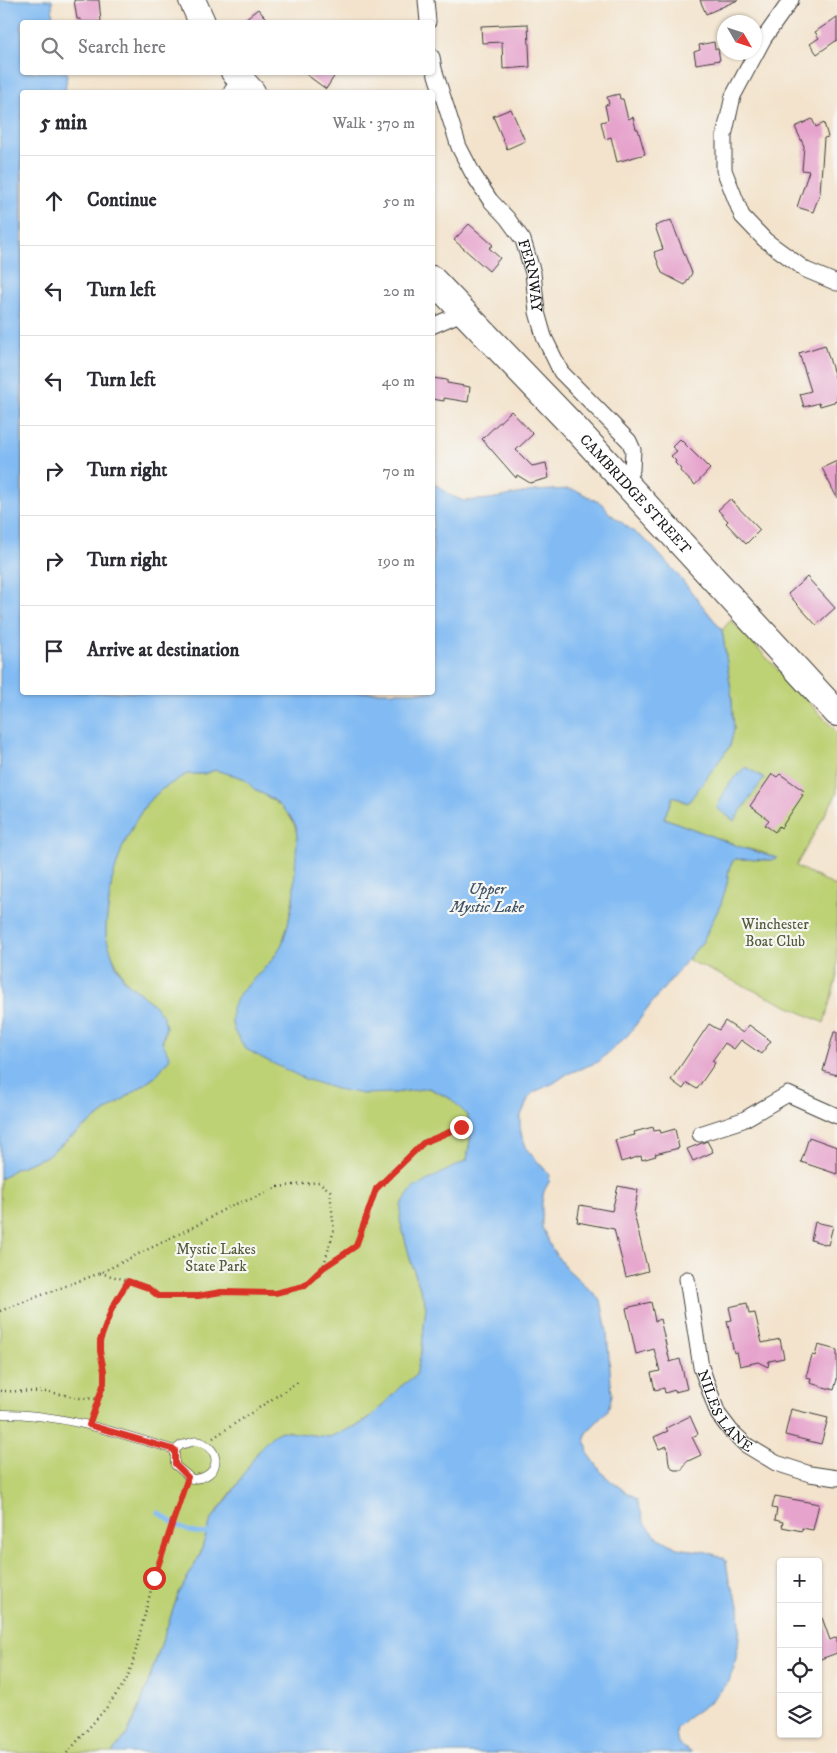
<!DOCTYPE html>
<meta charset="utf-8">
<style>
body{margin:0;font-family:"IM FELL DW Pica",serif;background:#f7f7f7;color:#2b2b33}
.controls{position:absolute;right:15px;bottom:15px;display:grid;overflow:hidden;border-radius:5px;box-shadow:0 1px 4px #0004}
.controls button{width:45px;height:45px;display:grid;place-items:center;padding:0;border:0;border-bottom:1px solid #e1e1e2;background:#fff;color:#2b2b33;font:25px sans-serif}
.compass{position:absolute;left:717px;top:15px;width:45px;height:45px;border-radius:50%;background:#fff;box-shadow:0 1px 4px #0004;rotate:129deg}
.stop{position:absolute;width:15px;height:15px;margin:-11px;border:4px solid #d93025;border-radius:50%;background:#fff}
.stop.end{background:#d93025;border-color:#fff;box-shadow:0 1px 5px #0008}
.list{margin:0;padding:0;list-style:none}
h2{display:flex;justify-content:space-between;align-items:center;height:65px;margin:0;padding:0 20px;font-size:21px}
h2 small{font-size:16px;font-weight:400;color:#7c7c81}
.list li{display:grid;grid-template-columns:32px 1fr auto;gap:15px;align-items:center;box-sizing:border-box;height:90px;padding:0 20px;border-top:1px solid #e1e1e2}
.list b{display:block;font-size:19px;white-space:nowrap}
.list em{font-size:16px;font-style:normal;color:#7c7c81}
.icon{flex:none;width:28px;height:28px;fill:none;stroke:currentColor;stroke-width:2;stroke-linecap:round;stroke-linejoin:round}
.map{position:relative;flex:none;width:837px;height:1753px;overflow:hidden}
.search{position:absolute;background:#fff;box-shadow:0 1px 4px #0004;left:20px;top:20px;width:415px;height:55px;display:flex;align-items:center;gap:12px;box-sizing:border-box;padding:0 18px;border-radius:5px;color:#7c7c81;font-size:19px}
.panel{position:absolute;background:#fff;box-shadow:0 1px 4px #0004;left:20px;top:90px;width:415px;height:605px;border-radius:5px}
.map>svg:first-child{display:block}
</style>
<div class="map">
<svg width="837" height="1753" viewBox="0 0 837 1753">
<rect width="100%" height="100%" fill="#f6f6f2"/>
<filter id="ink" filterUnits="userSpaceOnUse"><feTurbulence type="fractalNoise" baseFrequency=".02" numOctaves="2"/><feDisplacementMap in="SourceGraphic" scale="10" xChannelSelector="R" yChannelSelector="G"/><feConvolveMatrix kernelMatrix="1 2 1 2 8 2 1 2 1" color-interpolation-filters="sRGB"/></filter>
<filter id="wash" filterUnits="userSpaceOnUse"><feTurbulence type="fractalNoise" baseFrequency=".0096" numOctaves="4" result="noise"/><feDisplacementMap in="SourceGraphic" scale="20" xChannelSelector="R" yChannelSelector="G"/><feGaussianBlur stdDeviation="1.12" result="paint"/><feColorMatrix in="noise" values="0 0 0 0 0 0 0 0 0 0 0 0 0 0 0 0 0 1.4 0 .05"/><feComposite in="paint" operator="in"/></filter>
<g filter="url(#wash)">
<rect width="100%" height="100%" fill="#f3e3cc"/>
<!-- green -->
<path fill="#bdd175" stroke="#6c7648" d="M731,620L837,732V793L796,866L837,887V976L824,1023L688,960L703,941L727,884L729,869L734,859L770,860L777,858L758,851L743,848L664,818L673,796L687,803L730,746L734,729L731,690L722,630Z
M215,770C223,772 232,774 240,777C246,780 250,785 255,789C270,799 286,806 294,824C304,844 291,922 282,944C273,963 254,978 240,993V1040L246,1049L305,1079L394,1093L429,1088L451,1099L467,1115L472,1127L467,1160L442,1174L400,1220L411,1262L426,1306L422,1348L417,1375C401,1387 389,1401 374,1414C363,1423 343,1434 329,1437C318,1438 298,1435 287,1431L245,1474L211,1520L199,1557L178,1595L139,1709L126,1736L112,1753H0V1179L15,1169L45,1157L95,1119L155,1077L166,1027L154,1005L125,981L110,951L106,937V924L112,879L122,848L136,820L147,803L162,789L187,774H204Z"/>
<!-- water -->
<path fill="#82bbf3" stroke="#4f6c88" d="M0,0H52L53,22H22V72H67V75L65,92H22V692H432L433,482L449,495L464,501L490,499L534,491L569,489L580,492L592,499L603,504L609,513L650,544L677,574L722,630L731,690L734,729L730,746L688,803L673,796L664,818L743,848L778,858L770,860L734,859L729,869L727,884L721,904L703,941L655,999L628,1035L598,1062L567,1074L554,1083L534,1092L529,1097L520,1118V1127L522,1137L528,1151L550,1175L549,1182L544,1191L542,1202V1227L552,1249L565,1267L601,1300L607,1332L612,1395L608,1410L588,1431L585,1438L588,1453L603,1474L612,1482L637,1499L644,1522L656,1536L677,1548L707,1552L724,1558L726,1561L729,1580L739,1605L740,1627L738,1647L734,1668L727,1684L710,1702L686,1719L677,1728L676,1733L678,1743L691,1753H112L126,1736L139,1709L178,1595L199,1557L211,1520L232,1493L260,1448L272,1436L281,1431L329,1437L361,1424L375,1413L400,1387L416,1375L422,1348L426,1306L411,1262L400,1220L401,1205L413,1188L467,1160L472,1127L467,1115L451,1099L429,1088L394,1093L363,1094L336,1089L305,1079L264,1059L246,1049L234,1031L232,1023V1008L240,993L272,960L282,944L288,924L293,902L297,839L296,826L290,816L274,800L254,789L243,778L215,770L204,774H187L162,789L147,803L136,820L122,848L112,880L106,924V937L116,966L125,981L154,1005L163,1016L166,1027L162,1041L170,1058L155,1077L95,1119L45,1157L15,1169L0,1179Z
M746,767L764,778L734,821L717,808C724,791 731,778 746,767Z"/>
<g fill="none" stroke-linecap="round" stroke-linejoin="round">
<!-- stream -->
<path stroke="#82bbf3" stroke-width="4.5" d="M158,1512C173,1523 187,1535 207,1533"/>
</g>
<g id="blocks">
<!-- building -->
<path fill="#e6a3cc" d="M74,0H99L101,22H81L80,19H77Z
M700,0H738L706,14Z
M258,9L269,22H241Z
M837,17V40L817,54L810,44L819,38L815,32Z
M528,24L530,67L503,69L502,42L482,43L481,26Z
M714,42L715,49H718L720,60L696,64L694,52L700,50L699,45Z
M303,72H337L326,89Z
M619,94L620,99H623L628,119L633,117L636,129H638L645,154L617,162L611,137L605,139L601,122L608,120L605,105L609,104L607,97Z
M511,109L525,141L507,149L493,116Z
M812,119L816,127L824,123L828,137L824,138L820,193L813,212L797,207L809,171L802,170L804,146L795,127Z
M671,220L692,273L685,285L662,273L654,252L663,249L655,226Z
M469,224L493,245L489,248L500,258L489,271L454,240Z
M825,345L837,384V401L820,406L819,403L804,407L800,394L811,391L799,353Z
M432,378L447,380V383L470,387L468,402L444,398V401L432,399Z
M511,411L533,434L516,450L532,466L546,463L549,478L530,483L517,475L516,478L482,439Z
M680,439L710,469L695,485L680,471L681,469L675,463L676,461L671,456L677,451L672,447Z
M837,461V498L822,468Z
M730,499L760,530L746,544L726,523L728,521L718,510Z
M807,577L835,608L816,625L788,594Z
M772,774L777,777L780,774L804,791L801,794L803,795L781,828L779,826L775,832L765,825L769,820L750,806Z
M725,1021L743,1033L749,1025L771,1041L761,1054L741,1040L734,1049L725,1043L712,1061L715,1063L697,1089L687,1083L683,1089L671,1080L709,1024L719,1030Z
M834,1032H837V1075L823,1071Z
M653,1127L654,1131L660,1130L661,1133L675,1129L679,1148L655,1154L656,1156L642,1160L641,1156L621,1162L615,1140L635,1135L634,1132Z
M809,1137L837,1147V1174L801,1162Z
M707,1141L713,1152L693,1161L687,1149Z
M618,1186L638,1190L634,1214L648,1271L626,1277L614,1229L577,1222L580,1205L612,1211Z
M815,1222L833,1226L828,1245L811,1240Z
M651,1302L655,1321L660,1319L670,1362L680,1359L687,1389L675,1392V1390L665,1393L664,1388L655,1390L651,1373L660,1371L654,1349L636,1354L626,1308Z
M747,1303L749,1314L755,1313L762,1343L780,1339L784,1358L769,1361L768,1367L758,1362L740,1366L737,1352L734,1353L727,1321L732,1320L729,1307Z
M818,1345L837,1350V1379L834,1390L810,1383L811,1378L806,1377L812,1355L815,1356Z
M791,1409L828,1418L821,1444L785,1435Z
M690,1416L698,1434L692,1437L701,1455L686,1462L682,1470H674L669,1464L667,1446L659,1449L654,1437L668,1431L666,1428Z
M775,1496L819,1504L813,1530L802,1528V1531L782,1527L783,1522L775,1520L777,1509L772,1508Z
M818,1612H820L830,1640L837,1637V1653L818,1660Z"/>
</g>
</g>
<g filter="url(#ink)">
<use href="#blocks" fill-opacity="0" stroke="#3c3a36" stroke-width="1"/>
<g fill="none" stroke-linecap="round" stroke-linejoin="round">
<defs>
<path id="service" d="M0,1414C60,1413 118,1433 175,1450
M196,1441C224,1447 221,1479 192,1479L175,1465V1450L181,1445Z"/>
<g id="minor">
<path d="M426,0L428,22"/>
<path d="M791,0L764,38L733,96L724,136V170L742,216L765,240L806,270L837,283"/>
<path id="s1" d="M432,57L434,69L459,147L473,174L490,200L507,218L523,240L533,273L537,312L544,337L561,372L629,441L633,450L632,470L622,479"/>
<path d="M231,92L240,80"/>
<path d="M432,326L464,312"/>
<path d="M700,1134L743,1120L788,1094L837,1116"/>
<path id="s2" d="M687,1279L701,1367L718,1414L731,1431L746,1445L776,1463L810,1474L837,1478"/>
</g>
<g id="trunk">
<path d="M192,0L202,22"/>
<path d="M234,72L252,92"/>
<path id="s3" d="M432,279L574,427L837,713"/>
</g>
</defs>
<!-- service casing -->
<use href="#service" stroke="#3c3a36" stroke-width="9"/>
<!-- minor casing -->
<use href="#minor" stroke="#3c3a36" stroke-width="17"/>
<!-- trunk casing -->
<use href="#trunk" stroke="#3c3a36" stroke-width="28"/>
<!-- path -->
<path stroke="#3c3a36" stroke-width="2.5" stroke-dasharray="1 4" stroke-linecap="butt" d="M324,1267L356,1246L377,1189L423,1143L461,1127
M0,1311L100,1273L199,1224L230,1206L254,1198L278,1187L319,1182L330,1191L334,1230L323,1268L305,1286L275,1293L221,1292L198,1296H158L148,1288L134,1282L100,1273
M0,1391L49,1392L80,1398L99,1399
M92,1416C97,1402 106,1387 105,1372C104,1361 97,1352 100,1341C105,1320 118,1300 128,1281
M213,1438L298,1382
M67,1753L107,1707L126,1681L132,1665L154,1578L185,1486"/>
<!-- service -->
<use href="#service" stroke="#fff" stroke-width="8"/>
<!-- minor -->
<use href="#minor" stroke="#fff" stroke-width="15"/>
<!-- trunk -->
<use href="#trunk" stroke="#fff" stroke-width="26"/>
</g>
</g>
<g fill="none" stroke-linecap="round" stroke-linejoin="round" filter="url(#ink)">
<!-- route -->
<path stroke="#d93025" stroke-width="6" d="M154,1578L188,1477L175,1464V1450L89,1425L104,1383V1371L100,1351V1341L112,1308L128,1281L148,1288L158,1296H198L221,1292L275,1293L304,1286L323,1268L356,1246L376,1189L423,1143L461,1127"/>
</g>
<g text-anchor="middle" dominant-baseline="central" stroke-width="4.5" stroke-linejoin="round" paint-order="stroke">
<!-- street labels -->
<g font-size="15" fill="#1c1c1c" stroke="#f6f6f2">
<text stroke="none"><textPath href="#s1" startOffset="244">FERNWAY</textPath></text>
<text stroke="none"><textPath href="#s3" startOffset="296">CAMBRIDGE STREET</textPath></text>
<text stroke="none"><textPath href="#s2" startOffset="140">NILES LANE</textPath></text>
</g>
<!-- park labels -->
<g font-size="15" fill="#545b3b" stroke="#f6f6f2">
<text x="775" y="924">Winchester<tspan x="775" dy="17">Boat Club</tspan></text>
<text x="216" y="1249">Mystic Lakes<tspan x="216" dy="17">State Park</tspan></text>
</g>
<!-- water labels -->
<g font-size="16" font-style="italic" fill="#405467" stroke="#f6f6f2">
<text x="487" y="889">Upper<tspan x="487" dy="18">Mystic Lake</tspan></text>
</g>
</g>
</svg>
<div class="controls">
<button>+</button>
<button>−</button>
<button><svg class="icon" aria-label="locate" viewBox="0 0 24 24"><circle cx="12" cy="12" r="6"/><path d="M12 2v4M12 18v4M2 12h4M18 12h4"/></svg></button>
<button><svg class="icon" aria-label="layers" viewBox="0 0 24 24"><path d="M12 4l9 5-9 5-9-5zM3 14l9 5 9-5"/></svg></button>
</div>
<svg class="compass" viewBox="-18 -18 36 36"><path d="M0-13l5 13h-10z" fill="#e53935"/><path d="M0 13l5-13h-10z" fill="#7c7c81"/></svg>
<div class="stop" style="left:154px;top:1578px"></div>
<div class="stop end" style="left:461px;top:1127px"></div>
<div class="search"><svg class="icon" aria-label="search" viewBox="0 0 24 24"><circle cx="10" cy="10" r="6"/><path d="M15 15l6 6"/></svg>Search here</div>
<section class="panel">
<h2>5 min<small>Walk · 370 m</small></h2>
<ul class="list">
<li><svg class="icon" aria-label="ahead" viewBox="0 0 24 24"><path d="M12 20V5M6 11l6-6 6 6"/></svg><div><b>Continue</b></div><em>50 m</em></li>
<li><svg class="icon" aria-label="left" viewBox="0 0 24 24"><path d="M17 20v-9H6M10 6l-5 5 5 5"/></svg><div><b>Turn left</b></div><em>20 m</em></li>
<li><svg class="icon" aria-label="left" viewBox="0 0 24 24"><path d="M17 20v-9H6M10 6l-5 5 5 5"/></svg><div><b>Turn left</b></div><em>40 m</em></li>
<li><svg class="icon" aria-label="right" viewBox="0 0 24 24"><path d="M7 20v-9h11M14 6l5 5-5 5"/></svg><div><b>Turn right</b></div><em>70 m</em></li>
<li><svg class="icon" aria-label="right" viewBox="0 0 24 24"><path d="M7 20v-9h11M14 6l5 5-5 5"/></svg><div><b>Turn right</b></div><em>190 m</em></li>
<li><svg class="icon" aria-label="arrive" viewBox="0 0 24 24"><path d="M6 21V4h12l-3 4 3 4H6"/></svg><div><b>Arrive at destination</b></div></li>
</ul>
</section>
</div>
